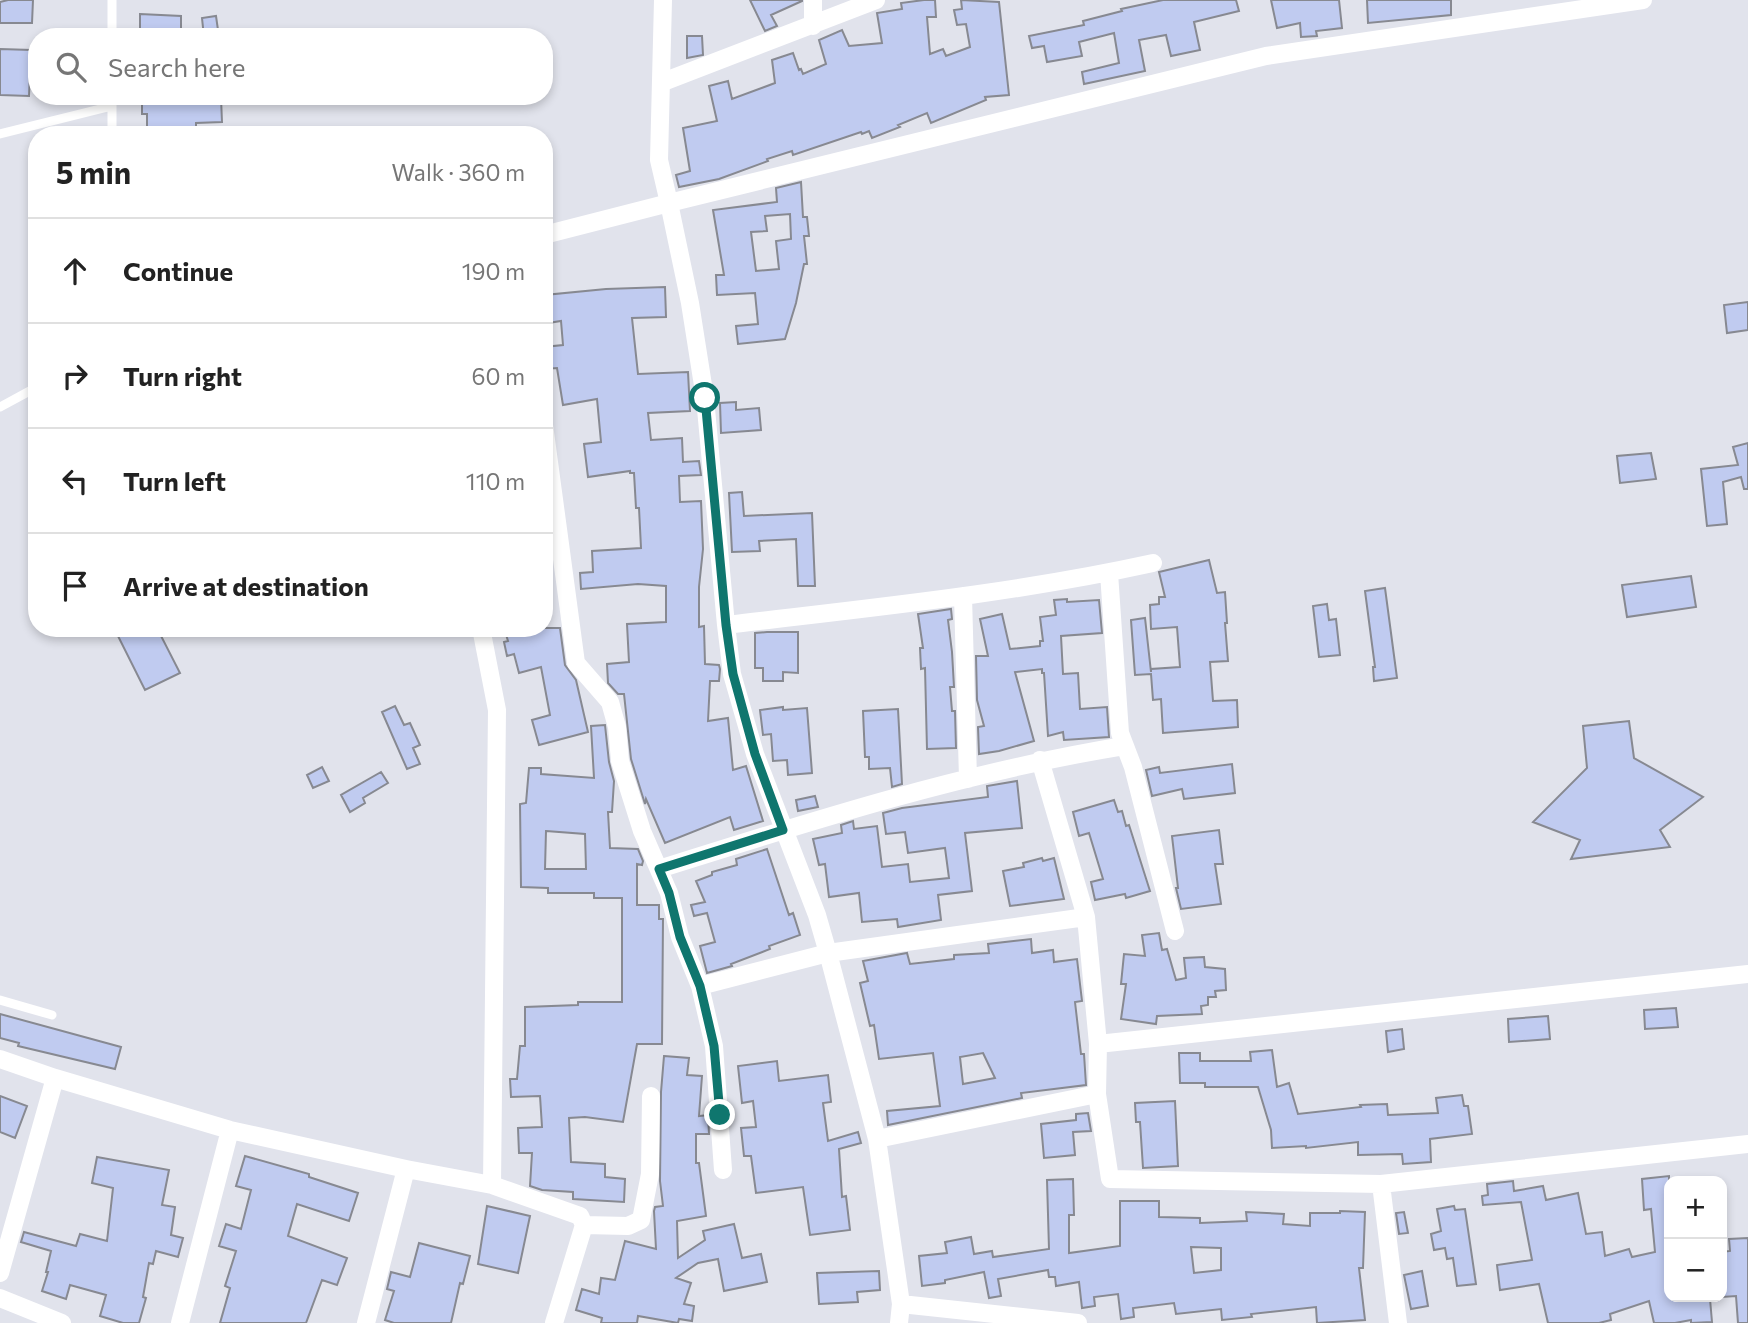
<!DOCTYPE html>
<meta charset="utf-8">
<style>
body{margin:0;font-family:Commissioner,sans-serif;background:#f6f6f6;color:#222}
.controls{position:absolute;right:21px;bottom:21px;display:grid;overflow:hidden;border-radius:14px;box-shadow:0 4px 10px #0003}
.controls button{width:63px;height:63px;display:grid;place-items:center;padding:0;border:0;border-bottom:2px solid #e0e0e0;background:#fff;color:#222;font:35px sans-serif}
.stop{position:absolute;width:21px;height:21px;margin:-16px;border:5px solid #0f766e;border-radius:50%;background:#fff}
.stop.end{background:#0f766e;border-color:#fff;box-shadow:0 2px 7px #0008}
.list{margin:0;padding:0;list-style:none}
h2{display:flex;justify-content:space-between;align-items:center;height:91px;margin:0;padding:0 28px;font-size:30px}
h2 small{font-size:23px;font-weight:400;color:#767676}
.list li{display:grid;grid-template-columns:46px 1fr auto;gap:21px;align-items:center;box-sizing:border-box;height:105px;padding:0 28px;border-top:2px solid #e0e0e0}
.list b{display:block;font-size:26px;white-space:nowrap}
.list em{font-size:23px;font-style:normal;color:#767676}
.icon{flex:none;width:38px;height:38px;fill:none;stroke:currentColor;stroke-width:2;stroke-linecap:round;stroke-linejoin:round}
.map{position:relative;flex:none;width:1748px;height:1323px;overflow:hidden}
.search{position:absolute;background:#fff;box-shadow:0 4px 10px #0003;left:28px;top:28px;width:525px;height:77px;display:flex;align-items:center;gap:18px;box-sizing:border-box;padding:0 24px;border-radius:28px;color:#767676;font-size:26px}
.panel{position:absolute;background:#fff;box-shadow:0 4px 10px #0003;left:28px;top:126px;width:525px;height:511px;border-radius:28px}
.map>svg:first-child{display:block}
</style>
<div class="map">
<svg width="1748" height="1323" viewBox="0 0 1748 1323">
<rect width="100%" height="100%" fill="#e1e3ec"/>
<!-- building -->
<path fill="#c0cbf0" stroke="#878991" stroke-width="2" fill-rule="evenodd" d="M8,0H33L32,23H0V2Z
M750,0H802V1L771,15L777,26L765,31Z
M924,0H935L936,17H927L930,54L943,49L946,56L970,47L966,24L957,25L954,10L962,9L961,0L999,2L1009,95L985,97L986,100L931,123L927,113L898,125L900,127L872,138L869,131L862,134L861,132L793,155L792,151L767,159L768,161L719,179L679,187L676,175L690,171L683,128L717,121L709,86L728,81L732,99L775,83L772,60L793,53L799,70L801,69L803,74L826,64L819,40L842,30L849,46L882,43L877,13L902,9L901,3Z
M1163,0H1236L1239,11L1194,22L1200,50L1171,56L1166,35L1139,40L1145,71L1084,84L1082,72L1119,63L1114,33L1079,42L1082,56L1047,62L1044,46L1032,48L1029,36L1084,25L1083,21L1122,11L1121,9Z
M1271,0H1339L1342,28L1316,31L1317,36L1301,37L1300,23L1277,28Z
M1367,0H1451V15L1368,23Z
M140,14L181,16V37H140Z
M216,16L219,37H204L202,18Z
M687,36H702L703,55L687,58Z
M0,49L31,50L29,96L0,95Z
M196,96V99L221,98L222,122L196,123V130L147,131V114H142V97Z
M801,182L803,217H807L809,236H804L807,264H804L796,303L785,339L738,344L736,326L758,324L755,293L717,295L716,275H724L713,210L777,202L776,188ZM790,214L791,239L776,241L779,269L756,271L751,232L767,231L765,216Z
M665,287L666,317L632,318L638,374L688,372L690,411L648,413L651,440L682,438L683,462L699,461L701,475L679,476L680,502L701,501L703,549L699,587V627L704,626L705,664L719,665L720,669L719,681H710L708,721L728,718L733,770L746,766L763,821L734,830L730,817L665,843L646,799L645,804L631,759L624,694H618L608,683L607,664L629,662L627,624L666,622V586L638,584L581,589L580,573L593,572L592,551L641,548L639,508H636L634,473H630V471L588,477L584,444L601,442L597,399L563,405L557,368L544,369V347L563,345L561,321L548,323L545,295L606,289Z
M1748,302V330L1727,333L1724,305Z
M736,402V410L759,408L761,430L721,433L720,403Z
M1748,443V489H1744L1741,477L1723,482L1727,524L1707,526L1701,469L1738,465L1733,447Z
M1651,453L1656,479L1620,483L1617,456Z
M742,492L744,516L812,513L815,586H798L796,539L759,541L760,551L732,552L729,493Z
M1209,560L1217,593L1225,592L1227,623H1225L1228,661L1210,662L1213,701L1237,700L1238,727L1163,733L1161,699L1153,700L1151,674L1135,675L1131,620L1145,618L1151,672V669L1180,667L1177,627L1151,629L1150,605L1159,604V597H1165L1159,572Z
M1691,576L1696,607L1627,617L1622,585Z
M1385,588L1397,678L1374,681L1373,667H1375L1365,591Z
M1067,599V602L1099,600L1102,633L1061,636L1063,674L1078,673L1080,709L1107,707L1109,737L1064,740L1063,732L1048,736L1044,673H1042V669L1015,672L1034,741L999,751L979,754L978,727L984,726L977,700L976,656H988L980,619L1002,614L1010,649L1040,646V641H1043L1040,617L1056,615L1054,600Z
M1327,604L1329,620L1336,619L1340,655L1319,657L1313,606Z
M951,609L952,619L948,620L952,652L954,687H950L952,711H955L956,748L927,749L925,668L921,669L920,648H923L918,614Z
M114,628H157L180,673L145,690Z
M504,628H560L565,665L576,680L588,732L539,745L532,720L550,715L541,667L519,673L514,654L507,656L504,642L508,641Z
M767,632H798V673L783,672V681H763V668H755V633Z
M395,706L404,725L410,723L420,745L413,748L420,764L407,769L382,712Z
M783,707V710L807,708L812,773L788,775L787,760L773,761L771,734L763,735L760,710Z
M898,709L902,784L892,787L890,768L869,769V757H865L863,711Z
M1629,721L1634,758L1703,797L1660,830L1670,847L1571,859L1580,840L1533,822L1587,768L1583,726Z
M605,725L609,762L614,781L612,812H608L610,848L638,849L643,861L642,865L637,864V905H659V919H663L662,1044H637L623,1122L585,1117L569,1118L571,1162L605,1164V1177L625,1179L624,1202L573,1199V1192L542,1190L530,1186L532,1153H519L518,1128L542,1127L540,1096L511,1097L510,1079H517L520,1046H525V1007L578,1005V1002H622V898H594V893H548V888L521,887L520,804L526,803L529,768H541V774L594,778L591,726ZM546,831L585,834L586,869H545Z
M1232,764L1235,793L1184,799L1182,789L1152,796L1146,770L1159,767L1160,773Z
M322,767L329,781L313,788L307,775Z
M381,772L388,783L363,798L365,803L350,812L341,795Z
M1017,781L1022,828L965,833L972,891L938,895L941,920L898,927L897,919L862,922L859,893L829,897L825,864L819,865L813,839L842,833L841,825L853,821L854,829L877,826L882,867L908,864L910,882L949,878L945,848L908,853L905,832L886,834L883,813L902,808L988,797L987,786Z
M815,796L818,807L798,811L796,800Z
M1114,800L1118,812L1122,811L1126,826L1129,825L1150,891L1126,898L1125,894L1095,900L1091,882L1103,879L1089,833L1079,836L1073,812Z
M1219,830L1223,864H1215L1221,904L1181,909L1176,888H1178L1172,836Z
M767,849L789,915L793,913L800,935L769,946L770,949L731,964L732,966L707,973L700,946L715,942L707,913L694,916L691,905L705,902L696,881L712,875V872L737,865L736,859Z
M1042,858L1043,861L1054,858L1064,899L1010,906L1003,871L1024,867L1023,863Z
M1159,933L1162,950L1167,949L1176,980L1186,978L1184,958L1204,957L1205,967L1225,969L1226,990L1215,991L1216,997H1208V1005L1201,1006L1202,1014L1157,1016L1156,1024L1121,1019L1126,984H1121L1124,954L1145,956L1142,935Z
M1031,939L1032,953L1053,950L1054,962L1077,959L1082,1001L1075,1002L1081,1054H1084L1086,1085L1021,1093L1022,1098L888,1125L887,1111L940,1106L933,1053L879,1059L874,1025L870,1026L860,983L868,981L863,961L907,953L910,964L954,959V955L989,953L988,944ZM983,1053L995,1078L963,1084L960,1057Z
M1676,1008L1678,1027L1645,1029L1644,1010Z
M0,1014L121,1047L115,1069L18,1046L19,1043L0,1038Z
M1548,1016L1550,1039L1509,1042L1508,1019Z
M1402,1029L1404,1049L1388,1052L1386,1031Z
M1272,1050L1277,1087L1289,1083L1298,1114L1361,1107L1360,1105L1387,1104L1388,1115L1438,1113L1436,1098L1462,1095L1464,1106H1468L1472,1134L1430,1139L1431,1162L1403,1164L1402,1154L1358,1155V1142L1306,1148V1146L1272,1148L1271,1130L1258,1087H1205V1083H1180L1179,1053H1200V1061H1251L1250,1052Z
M664,1056L689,1058L687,1075L702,1076L699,1116L708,1115L709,1134H696V1163H699L706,1216L677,1221L678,1258L705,1240L703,1231L734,1224L742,1258L761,1254L767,1282L724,1291L718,1259L698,1263L676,1278L691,1283L684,1304L694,1306L692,1321L679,1319L678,1323L638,1316L637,1323H601L602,1318L576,1310L582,1289L599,1294L601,1278L615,1280L625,1241L656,1249L654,1211L655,1207L663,1206L660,1181L661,1092Z
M777,1061L779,1081L828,1075L831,1102L823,1103L828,1141L858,1132L861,1143L839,1149L842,1197L846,1196L850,1230L810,1235L803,1187L756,1193L751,1156H744L741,1128L756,1127L753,1101L742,1103L738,1066Z
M0,1096L27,1106L15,1138L0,1132Z
M1175,1101L1178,1166L1143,1168L1140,1122H1136L1135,1103Z
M1088,1113L1091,1131L1073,1132L1075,1155L1044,1158L1041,1124L1076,1120V1114Z
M245,1156L309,1174V1177L358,1193L349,1221L297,1204L288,1236L347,1258L337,1285L322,1280L306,1323H220L230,1288L225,1286L236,1251L219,1246L226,1224L241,1229L251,1190L236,1186Z
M97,1157L169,1170L162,1205L175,1207L171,1235L183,1238L178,1257L156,1251L153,1264L149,1263L143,1297L146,1298L139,1323H123L100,1316L106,1295L70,1285L66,1299L42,1291L48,1272H46L51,1251L21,1242L24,1232L76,1246L80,1234L107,1241L113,1188L92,1183Z
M1669,1176V1297H1678L1679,1301L1710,1299L1712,1322L1691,1323V1320L1675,1323H1654L1649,1301L1610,1314L1611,1320L1599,1323H1548L1539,1284L1500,1290L1497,1265L1532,1260L1521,1202L1483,1205L1482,1196L1488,1195L1487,1184L1513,1181L1514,1191L1543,1186L1546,1200L1578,1193L1586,1234L1602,1232L1605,1256L1629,1249L1632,1257L1655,1252L1651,1209L1644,1210L1642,1179Z
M1073,1179L1074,1215H1069V1253L1120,1246V1201H1159V1217L1200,1218V1223L1247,1221L1246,1212L1284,1214L1283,1224L1310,1226V1213H1340V1211L1365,1212L1363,1268H1359L1365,1320L1317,1323L1316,1307L1251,1314L1252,1317L1222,1320L1221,1309L1176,1314L1174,1303L1133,1308L1134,1317L1121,1319L1118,1294L1094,1297L1095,1306L1082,1308L1079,1282L1056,1286L1055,1277H1049L1048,1270L998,1279L1001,1296L989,1298L984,1272L945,1280V1283L922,1286L919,1256L947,1253L945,1242L971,1237L974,1254L992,1251L993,1257L1049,1249L1047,1180ZM1191,1247L1221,1248V1270L1194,1273Z
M487,1206L530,1216L518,1273L478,1264Z
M1454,1206L1455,1210L1465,1209L1476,1284L1457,1286L1453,1258L1447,1259L1445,1248L1434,1250L1431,1234L1441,1231L1437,1209Z
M1404,1212L1408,1233L1399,1234L1396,1213Z
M1748,1238V1323H1738L1736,1296L1722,1297V1252L1730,1251L1729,1239Z
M419,1243L470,1256L463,1284L460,1283L451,1323H394L385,1320L394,1291L387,1289L391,1272L410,1277Z
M879,1271L880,1290L857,1292L858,1302L819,1304L817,1273Z
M1422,1271L1428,1306L1411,1309L1404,1275Z"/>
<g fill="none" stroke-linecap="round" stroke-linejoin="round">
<!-- lane -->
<path stroke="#fff" stroke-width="9" d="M112,0V37
M0,134L112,106
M112,135V96
M0,407L37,387
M0,1000L52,1015"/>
<!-- street -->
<path stroke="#fff" stroke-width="18" d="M813,0V26
M663,82L876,0
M544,235L669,203L659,160L663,0
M544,425L576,663L610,702L617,727L620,761L642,831L669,893L680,937L700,986L714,1046L723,1170
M1109,573L1120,733L1133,767L1175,931
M963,596L968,779
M726,625C868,608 1012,594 1153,563
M481,628L497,710L492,1185
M1040,760L1086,917L1098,1044L1097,1094L1110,1179L1381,1184L1748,1144
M659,869C811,821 965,772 1124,746
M700,986L828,953L1086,917
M1098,1044L1748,974
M0,1059L55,1078L230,1130L406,1169L492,1185L580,1216L584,1225L554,1323
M877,1139L1097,1094
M1381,1184L1398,1323
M584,1225L628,1226L641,1220L650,1174L651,1096
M0,1273L55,1078
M0,1298L62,1323
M901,1304L1078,1323
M180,1323L230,1130
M366,1323L406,1169
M899,1323L901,1304L877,1139L828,953L817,915L755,754L732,674L726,625L705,398L690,303L669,203L1266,56L1643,0"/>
</g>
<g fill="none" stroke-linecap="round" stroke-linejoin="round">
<!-- route -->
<path stroke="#0f766e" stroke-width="9" d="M705,398L726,625L733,674L755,754L783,830L659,869L669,893L680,937L700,986L714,1046L720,1115"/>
</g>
</svg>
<div class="controls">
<button>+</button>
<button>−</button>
</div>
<div class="stop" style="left:705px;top:398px"></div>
<div class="stop end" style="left:720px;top:1115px"></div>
<div class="search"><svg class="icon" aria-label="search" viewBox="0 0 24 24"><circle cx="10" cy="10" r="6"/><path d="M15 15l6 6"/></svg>Search here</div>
<section class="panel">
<h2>5 min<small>Walk · 360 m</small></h2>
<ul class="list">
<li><svg class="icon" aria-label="ahead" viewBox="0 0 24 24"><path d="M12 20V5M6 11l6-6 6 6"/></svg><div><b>Continue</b></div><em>190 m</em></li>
<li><svg class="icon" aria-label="right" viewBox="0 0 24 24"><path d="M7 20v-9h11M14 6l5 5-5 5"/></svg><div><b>Turn right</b></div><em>60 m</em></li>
<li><svg class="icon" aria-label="left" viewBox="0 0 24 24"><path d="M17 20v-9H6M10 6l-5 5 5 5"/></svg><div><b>Turn left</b></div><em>110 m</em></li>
<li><svg class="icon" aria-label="arrive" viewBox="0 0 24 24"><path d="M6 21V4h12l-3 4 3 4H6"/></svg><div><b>Arrive at destination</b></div></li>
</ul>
</section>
</div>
